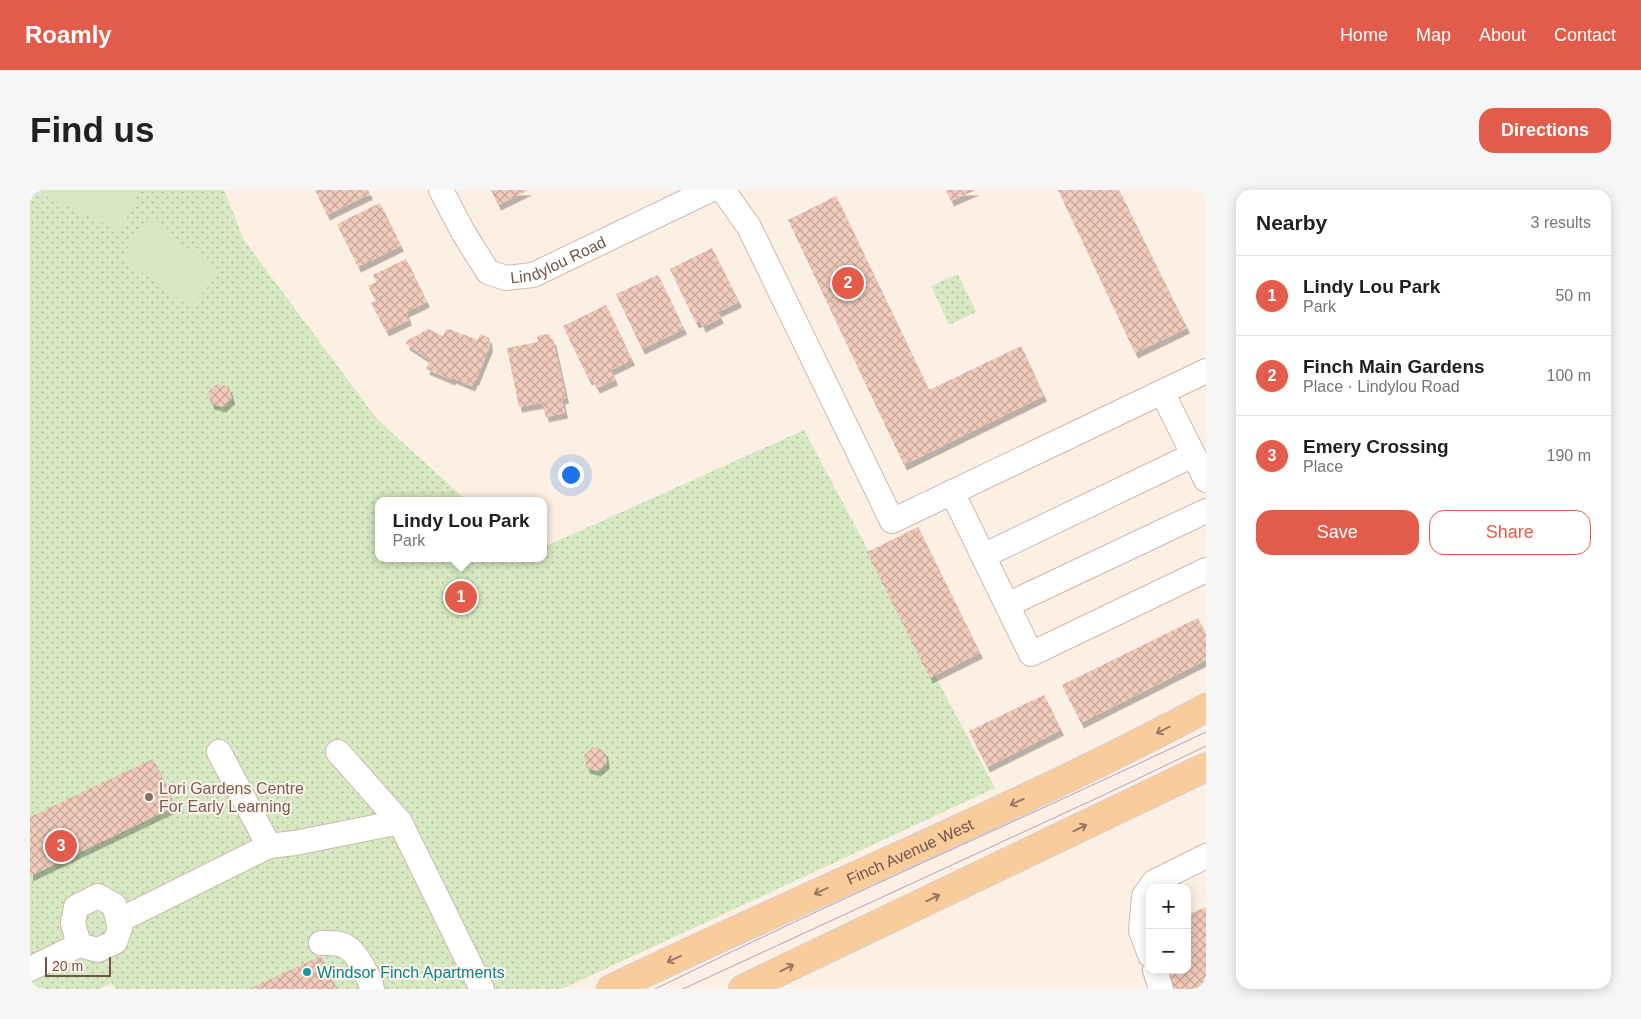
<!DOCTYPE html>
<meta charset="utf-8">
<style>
body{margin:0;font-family:Arial,sans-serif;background:#f6f6f6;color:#202124}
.controls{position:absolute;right:15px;bottom:15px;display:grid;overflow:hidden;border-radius:10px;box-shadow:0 2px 12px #0003}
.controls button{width:45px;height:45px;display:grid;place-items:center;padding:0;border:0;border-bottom:1px solid #e0e0e0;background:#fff;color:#202124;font:25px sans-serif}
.scale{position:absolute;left:15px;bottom:12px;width:66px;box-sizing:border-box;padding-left:5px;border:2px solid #73544a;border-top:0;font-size:14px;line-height:18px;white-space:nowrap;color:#73544a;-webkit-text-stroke:4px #fff4e9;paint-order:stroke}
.you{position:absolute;left:540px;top:284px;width:18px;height:18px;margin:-12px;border:4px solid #fff;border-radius:50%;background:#1a73e8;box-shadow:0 0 0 8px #1a73e833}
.badge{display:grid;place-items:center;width:32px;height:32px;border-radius:50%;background:#e35b4a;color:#fff;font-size:16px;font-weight:700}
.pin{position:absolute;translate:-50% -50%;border:2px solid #fff;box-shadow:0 1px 5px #0006}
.popup{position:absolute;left:345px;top:307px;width:172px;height:65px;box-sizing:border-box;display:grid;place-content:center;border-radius:10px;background:#fff;filter:drop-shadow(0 1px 4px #0005);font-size:16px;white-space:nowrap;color:#757577}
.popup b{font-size:19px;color:#202124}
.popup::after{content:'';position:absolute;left:50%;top:100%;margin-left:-10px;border:10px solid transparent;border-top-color:#fff}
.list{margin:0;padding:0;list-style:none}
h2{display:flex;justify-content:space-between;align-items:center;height:65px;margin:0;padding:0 20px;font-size:21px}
h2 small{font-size:16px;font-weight:400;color:#757577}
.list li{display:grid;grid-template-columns:32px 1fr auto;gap:15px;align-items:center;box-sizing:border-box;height:80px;padding:0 20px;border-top:1px solid #e0e0e0}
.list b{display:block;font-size:19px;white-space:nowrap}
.list p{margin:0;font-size:16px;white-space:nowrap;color:#757577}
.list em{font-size:16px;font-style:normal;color:#757577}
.actions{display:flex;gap:10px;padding:15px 20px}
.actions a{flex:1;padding:11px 0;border:1px solid #e35b4a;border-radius:15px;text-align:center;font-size:18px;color:#e35b4a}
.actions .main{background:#e35b4a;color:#fff}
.map{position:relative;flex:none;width:1176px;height:799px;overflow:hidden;border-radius:15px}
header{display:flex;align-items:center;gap:30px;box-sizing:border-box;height:70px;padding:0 25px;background:#e35b4a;color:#fff}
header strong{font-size:24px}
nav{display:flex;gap:28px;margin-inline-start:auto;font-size:18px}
.intro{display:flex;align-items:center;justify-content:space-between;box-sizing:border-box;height:120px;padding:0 30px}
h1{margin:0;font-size:35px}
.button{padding:12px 22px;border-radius:15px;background:#e35b4a;color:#fff;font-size:18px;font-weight:700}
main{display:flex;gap:30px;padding:0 30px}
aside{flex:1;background:#fff;border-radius:15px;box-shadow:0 2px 12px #0003}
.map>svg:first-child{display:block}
</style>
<header>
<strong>Roamly</strong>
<nav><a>Home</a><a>Map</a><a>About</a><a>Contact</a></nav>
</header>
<div class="intro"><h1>Find us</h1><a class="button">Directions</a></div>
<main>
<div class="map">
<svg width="1176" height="799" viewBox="0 0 1176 799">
<defs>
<pattern id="park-dots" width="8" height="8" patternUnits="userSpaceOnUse" patternTransform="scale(1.25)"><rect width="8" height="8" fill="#d6e9c2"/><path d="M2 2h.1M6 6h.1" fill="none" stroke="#b2bfa0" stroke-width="1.8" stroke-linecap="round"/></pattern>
<pattern id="building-cross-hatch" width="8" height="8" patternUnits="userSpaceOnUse" patternTransform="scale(1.25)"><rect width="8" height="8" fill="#f0cabb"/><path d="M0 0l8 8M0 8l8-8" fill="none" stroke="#c7a79a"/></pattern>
<filter id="shadow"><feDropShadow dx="3" dy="5.5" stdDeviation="0" flood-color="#0004"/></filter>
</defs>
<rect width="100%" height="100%" fill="#fcefe3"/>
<!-- park -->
<path fill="url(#park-dots)" d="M0,0H194L214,50L347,229L437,311H348V368H514V357L774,240L965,598L532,799H85L82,793L69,799H0Z
M928,84L946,122L919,135L901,96Z"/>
<!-- garden -->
<path fill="#d6e9c2" d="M11,0H109L91,41L10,3Z
M119,28L190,83L160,117L91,67Z"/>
<!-- building -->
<path fill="url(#building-cross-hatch)" filter="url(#shadow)" d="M285,0H338L340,4L297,25Z
M461,0H499L468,15Z
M916,0H946L921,11Z
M1028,0H1089L1157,138L1105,163Z
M806,6L899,200L991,156L1014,206L874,275L758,30Z
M350,13L371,56L328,77L307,34Z
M682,58L709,112L688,122L691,128L673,137L670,131L666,133L640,79Z
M376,69L397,112L376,122L379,130L356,141L341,113L353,107V105L345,109L338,96L346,92L343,85Z
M628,85L654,139L612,159L586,104Z
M576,115L602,170L581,180L585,190L567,198L562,189L559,190L533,136Z
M398,139L413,146L416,139L419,140V139L448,150L450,144L459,148L460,156L446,190H445L442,196L423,188L422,190L396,179L400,170L376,154L377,151Z
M518,144H520L521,149H523L536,208L532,209L535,223L516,227L512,213L489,217L477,158L508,152L507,146Z
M187,194L199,197L202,209L193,217L181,214L178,202Z
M888,337L950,463L900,488L837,362Z
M1168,428L1176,445V470L1051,533L1032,495Z
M1014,505L1031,540L957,577L939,541Z
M563,557L575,561L577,573L568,581L557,578L554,566Z
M123,569L146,616L0,686V627Z
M1176,717V799H1143L1135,780H1157V725Z
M291,766L307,799H219Z"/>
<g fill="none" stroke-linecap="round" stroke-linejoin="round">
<defs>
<g id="minor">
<path id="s1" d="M411,0L433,42L458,82L476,88L503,85L680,0"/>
<path d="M693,0L719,37L862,331L1176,181"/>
<path d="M1132,202L1176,290"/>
<path d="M922,302L1001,464L1176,380"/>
<path d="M953,366L1163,265"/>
<path d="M977,415L1176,321"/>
<path d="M189,562L239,656L265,653L370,632L452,799"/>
<path d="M308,562L370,632"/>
<path d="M1120,698L1114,706L1111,741L1120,765"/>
<path d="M1120,698L1124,692L1176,666"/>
<path d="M88,731L239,656"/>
<path d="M291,753C300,753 311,752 318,758C327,763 340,789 342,799"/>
<path d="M0,779L49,755L68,760L85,752L90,738L84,715L68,706L46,717L43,733L49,755"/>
<path d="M1125,780L1131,799"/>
</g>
<g id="major">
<path id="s2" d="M581,799C778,704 983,621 1176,518"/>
<path d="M713,799L1176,577"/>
</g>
</defs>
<!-- minor casing -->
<use href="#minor" stroke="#cfb8ad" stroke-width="26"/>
<!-- major casing -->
<use href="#major" stroke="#d8cfcc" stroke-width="30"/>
<!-- minor -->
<use href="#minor" stroke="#fff" stroke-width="24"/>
<!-- major -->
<use href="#major" stroke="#f9cc9c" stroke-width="28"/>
<!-- tram -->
<path stroke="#b1a2c4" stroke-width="1" d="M625,799C807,709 993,629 1176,542
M653,799L1078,603L1176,556"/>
</g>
<!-- one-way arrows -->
<defs><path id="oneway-shaft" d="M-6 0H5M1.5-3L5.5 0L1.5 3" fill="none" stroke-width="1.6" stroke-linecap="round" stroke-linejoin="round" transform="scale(1.25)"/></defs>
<g stroke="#9b7863">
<use href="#oneway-shaft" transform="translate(1133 540) rotate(153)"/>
<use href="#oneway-shaft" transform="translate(987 612) rotate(155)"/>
<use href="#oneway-shaft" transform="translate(1050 638) rotate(-26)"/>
<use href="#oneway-shaft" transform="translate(791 701) rotate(155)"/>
<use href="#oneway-shaft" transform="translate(903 708) rotate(-26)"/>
<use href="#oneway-shaft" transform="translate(644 769) rotate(155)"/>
<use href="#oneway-shaft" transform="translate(757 778) rotate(-26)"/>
</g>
<!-- markers -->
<circle fill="#8d6e63" stroke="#fff4e9" stroke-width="2" cx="119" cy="607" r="5"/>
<circle fill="#0f9aa8" stroke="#fff4e9" stroke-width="2" cx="277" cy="782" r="5"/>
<g text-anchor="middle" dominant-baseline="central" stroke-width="4" stroke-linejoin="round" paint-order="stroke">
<!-- street labels -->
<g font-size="16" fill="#73544a" stroke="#fff4e9">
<text stroke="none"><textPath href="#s1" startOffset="169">Lindylou Road</textPath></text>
<text stroke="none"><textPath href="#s2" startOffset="329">Finch Avenue West</textPath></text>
</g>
<!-- education labels -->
<g font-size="16" fill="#785e54" stroke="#fff4e9" text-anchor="start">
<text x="129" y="598">Lori Gardens Centre<tspan x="129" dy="18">For Early Learning</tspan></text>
</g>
<!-- culture labels -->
<g font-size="16" fill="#0d838f" stroke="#fff4e9" text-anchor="start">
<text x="287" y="782">Windsor Finch Apartments</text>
</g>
</g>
</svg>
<div class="controls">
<button>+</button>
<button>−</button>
</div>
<div class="scale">20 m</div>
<div class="you"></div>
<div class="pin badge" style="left:431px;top:407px">1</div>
<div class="popup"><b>Lindy Lou Park</b>Park</div>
<div class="pin badge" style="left:818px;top:93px">2</div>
<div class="pin badge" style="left:31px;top:656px">3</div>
</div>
<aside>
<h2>Nearby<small>3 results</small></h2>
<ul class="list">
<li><span class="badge">1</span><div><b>Lindy Lou Park</b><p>Park</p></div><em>50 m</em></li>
<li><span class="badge">2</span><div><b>Finch Main Gardens</b><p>Place · Lindylou Road</p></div><em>100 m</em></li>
<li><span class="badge">3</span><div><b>Emery Crossing</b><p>Place</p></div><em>190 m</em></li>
</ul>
<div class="actions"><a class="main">Save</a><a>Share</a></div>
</aside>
</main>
